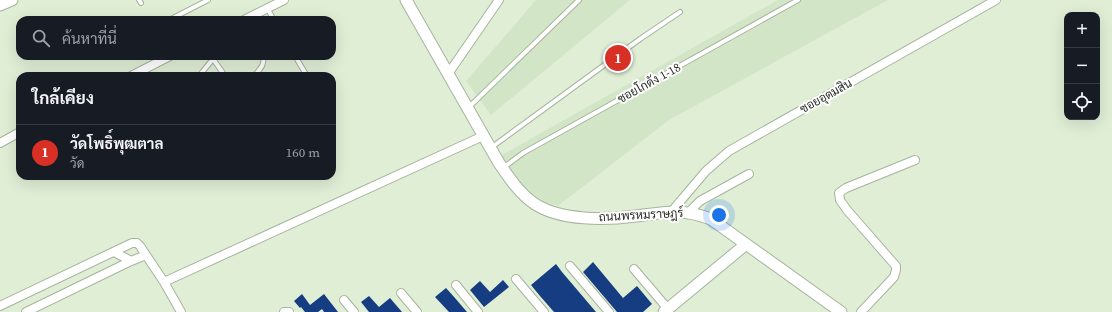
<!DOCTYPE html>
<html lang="th">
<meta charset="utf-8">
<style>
body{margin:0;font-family:"Source Serif 4",Sarabun,serif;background:#242831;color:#f1f3f6}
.controls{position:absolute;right:12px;top:12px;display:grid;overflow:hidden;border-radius:8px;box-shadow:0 4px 16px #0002}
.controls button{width:36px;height:36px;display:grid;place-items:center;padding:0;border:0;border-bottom:1px solid #363941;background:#171b24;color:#f1f3f6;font:20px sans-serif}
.you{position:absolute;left:719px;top:215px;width:14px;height:14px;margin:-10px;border:3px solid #fff;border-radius:50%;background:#1a73e8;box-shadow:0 0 0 6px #1a73e833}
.badge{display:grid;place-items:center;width:26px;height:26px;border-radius:50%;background:#d93025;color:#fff;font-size:13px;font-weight:700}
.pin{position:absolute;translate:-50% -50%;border:2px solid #fff;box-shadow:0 1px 4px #0006}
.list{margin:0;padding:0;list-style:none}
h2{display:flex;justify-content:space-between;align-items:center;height:52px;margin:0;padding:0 16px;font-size:17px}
h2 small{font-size:13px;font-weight:400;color:#9ea1a6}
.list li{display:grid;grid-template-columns:26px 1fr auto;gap:12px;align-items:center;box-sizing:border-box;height:56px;padding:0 16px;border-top:1px solid #363941}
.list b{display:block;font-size:15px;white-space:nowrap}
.list p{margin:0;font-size:13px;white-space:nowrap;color:#9ea1a6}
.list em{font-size:13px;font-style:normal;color:#9ea1a6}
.icon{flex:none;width:22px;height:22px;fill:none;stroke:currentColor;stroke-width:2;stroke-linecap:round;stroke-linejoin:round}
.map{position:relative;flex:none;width:1112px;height:312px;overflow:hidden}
.search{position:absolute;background:#171b24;box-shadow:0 4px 16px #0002;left:16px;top:16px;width:320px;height:44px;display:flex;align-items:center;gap:10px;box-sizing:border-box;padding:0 14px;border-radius:12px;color:#9ea1a6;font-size:15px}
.panel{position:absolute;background:#171b24;box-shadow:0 4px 16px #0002;left:16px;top:72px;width:320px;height:108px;border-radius:12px}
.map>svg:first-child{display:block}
</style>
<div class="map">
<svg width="1112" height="312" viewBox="0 0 1112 312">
<rect width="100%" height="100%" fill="#e0eed6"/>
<!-- built -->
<path fill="#d3e5c7" d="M536,0H630L491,115L466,81Z
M778,0H888L669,120L558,206L545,202L523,186L509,169L500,156Z"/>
<!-- building -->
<path fill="#163d82" d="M593,262L623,298L637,286L652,304L643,312H617L583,272Z
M556,264L562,272L596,312H554L540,296L531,285Z
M503,280L509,287L484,307L470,290L480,281L490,292Z
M446,288L455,298L467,312H449L435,297Z
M302,294L310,305L324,294L338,312H324L322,309L318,312H305L301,307L300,308L294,301Z
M369,296L379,307L390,298L402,312H369L361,302Z"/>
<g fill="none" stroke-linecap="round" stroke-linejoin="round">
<defs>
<path id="lane" d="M139,0L141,3
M267,8L274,20
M169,20L208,0
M211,56L225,76
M295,56L307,76
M199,76L213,59
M254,76C260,69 265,65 263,56
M468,108L579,0
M492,147L640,39L680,12
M503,168L523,153L798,0"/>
<path id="street" d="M244,20L284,0
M448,74L499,0
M131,76L170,56
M0,143L20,132
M672,211L706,171L729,151L996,0
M689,212L700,201L749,174
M114,252L131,261L146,255
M570,266L609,312
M634,269L668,309
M516,279L544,312
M164,282L181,312
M456,285L478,312
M401,293L417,312
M344,300L354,312
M0,306L132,243H137L140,246L164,282L483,136
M26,312L131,261
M284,312H289
M861,312L894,277L896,270V266L847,210L840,200L839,193L846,188L915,160"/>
<path id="secondary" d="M406,0L499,163C509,178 520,194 535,204C561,221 606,220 636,216C666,212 682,208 711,219L841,312
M0,5L12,0
M664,312L745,245"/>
</defs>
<!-- lane casing -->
<use href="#lane" stroke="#a6b49d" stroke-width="6"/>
<!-- street casing -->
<use href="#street" stroke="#a6b49d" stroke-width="10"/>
<!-- secondary casing -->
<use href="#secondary" stroke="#a6b49d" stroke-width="13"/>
<!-- lane -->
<use href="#lane" stroke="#fff" stroke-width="4"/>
<!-- street -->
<use href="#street" stroke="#fff" stroke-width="8"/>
<!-- secondary -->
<use href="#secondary" stroke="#fff" stroke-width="11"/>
</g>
<g text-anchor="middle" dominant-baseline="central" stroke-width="4" stroke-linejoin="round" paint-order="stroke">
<!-- street labels -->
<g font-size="12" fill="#2b3027" stroke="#fff">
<text transform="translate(649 83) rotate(-29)">ซอยโกดัง 1-18</text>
<text transform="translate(826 96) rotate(-29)">ซอยอุดมสิน</text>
<text transform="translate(641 215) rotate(-3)">ถนนพรหมราษฎร์</text>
</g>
</g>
</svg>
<div class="controls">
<button>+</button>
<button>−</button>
<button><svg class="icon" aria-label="locate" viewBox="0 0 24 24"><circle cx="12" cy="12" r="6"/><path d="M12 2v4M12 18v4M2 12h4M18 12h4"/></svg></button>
</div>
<div class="you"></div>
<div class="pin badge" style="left:618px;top:58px">1</div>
<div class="search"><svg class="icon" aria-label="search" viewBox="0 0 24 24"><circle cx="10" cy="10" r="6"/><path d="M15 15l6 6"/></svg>ค้นหาที่นี่</div>
<section class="panel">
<h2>ใกล้เคียง<small></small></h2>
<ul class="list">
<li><span class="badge">1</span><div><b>วัดโพธิ์พุฒตาล</b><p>วัด</p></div><em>160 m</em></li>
</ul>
</section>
</div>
